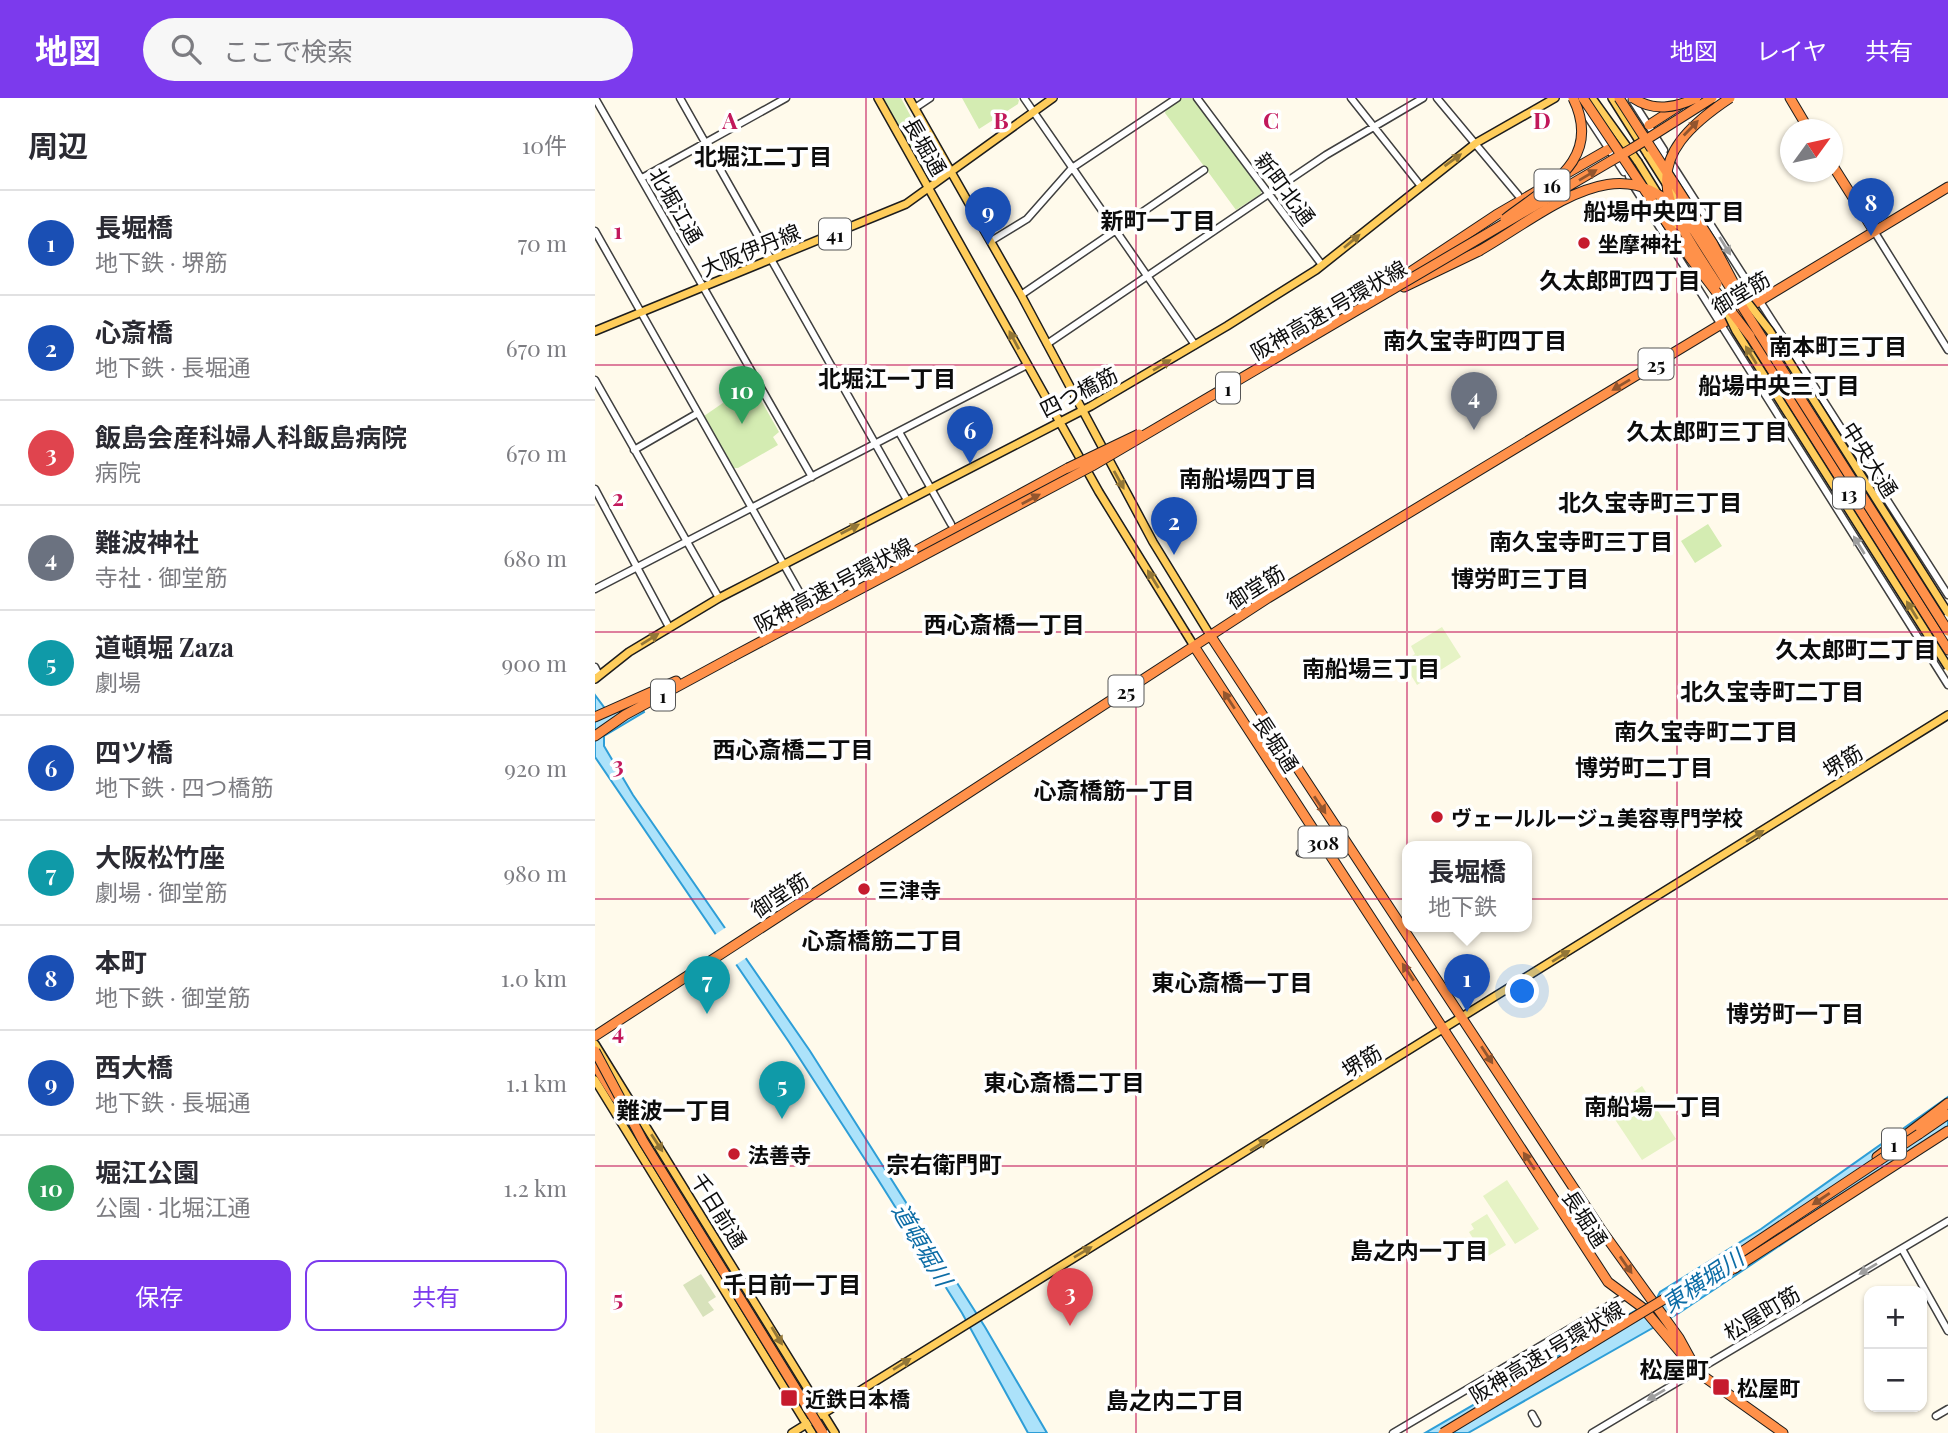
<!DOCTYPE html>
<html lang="ja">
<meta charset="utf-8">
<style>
body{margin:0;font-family:"Playfair Display","Noto Sans JP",serif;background:#f7f7f7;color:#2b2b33}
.controls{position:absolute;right:21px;bottom:21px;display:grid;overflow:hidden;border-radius:14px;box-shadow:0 2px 5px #0004}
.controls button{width:63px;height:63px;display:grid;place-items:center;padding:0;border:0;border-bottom:2px solid #e1e1e2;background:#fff;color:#2b2b33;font:35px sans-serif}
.compass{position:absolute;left:1185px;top:21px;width:63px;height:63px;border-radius:50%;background:#fff;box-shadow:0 2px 5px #0004;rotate:57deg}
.you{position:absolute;left:928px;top:894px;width:24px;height:24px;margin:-18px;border:5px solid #fff;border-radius:50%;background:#1a73e8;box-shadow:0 0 0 10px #1a73e833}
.badge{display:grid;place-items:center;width:46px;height:46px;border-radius:50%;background:#7c3aed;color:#fff;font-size:23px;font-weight:700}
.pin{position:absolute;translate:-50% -58px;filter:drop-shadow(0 2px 4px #0008)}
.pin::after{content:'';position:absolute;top:37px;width:24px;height:21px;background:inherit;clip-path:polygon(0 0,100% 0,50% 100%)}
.popup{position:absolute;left:807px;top:743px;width:130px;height:91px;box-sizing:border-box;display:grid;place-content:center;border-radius:14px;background:#fff;filter:drop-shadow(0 2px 5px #0005);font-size:23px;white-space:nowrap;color:#7c7c81}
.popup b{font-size:26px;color:#2b2b33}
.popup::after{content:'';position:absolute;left:50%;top:100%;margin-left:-14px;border:14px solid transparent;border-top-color:#fff}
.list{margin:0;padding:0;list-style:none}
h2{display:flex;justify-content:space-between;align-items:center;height:91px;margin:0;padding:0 28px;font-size:30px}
h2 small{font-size:23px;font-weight:400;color:#7c7c81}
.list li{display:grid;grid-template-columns:46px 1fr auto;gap:21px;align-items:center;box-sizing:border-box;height:105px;padding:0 28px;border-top:2px solid #e1e1e2}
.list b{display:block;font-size:26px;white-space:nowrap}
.list p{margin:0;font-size:23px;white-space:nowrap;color:#7c7c81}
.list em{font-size:23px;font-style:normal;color:#7c7c81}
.actions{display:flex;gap:14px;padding:21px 28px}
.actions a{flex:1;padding:16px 0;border:2px solid #7c3aed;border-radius:14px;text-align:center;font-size:24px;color:#7c3aed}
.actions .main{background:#7c3aed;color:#fff}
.icon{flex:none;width:38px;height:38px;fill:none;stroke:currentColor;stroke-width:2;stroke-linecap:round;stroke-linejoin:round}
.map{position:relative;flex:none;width:1353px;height:1335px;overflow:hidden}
header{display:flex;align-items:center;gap:42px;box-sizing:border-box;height:98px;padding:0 35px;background:#7c3aed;color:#fff}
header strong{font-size:33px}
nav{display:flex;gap:38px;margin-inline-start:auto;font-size:24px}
.search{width:490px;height:63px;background:#f7f7f7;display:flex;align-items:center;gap:18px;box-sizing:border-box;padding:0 24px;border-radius:38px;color:#7c7c81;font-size:26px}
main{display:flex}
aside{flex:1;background:#fff}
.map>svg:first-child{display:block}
</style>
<header>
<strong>地図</strong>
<div class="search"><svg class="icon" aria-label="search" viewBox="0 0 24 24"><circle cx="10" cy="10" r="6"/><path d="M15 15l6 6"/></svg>ここで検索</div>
<nav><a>地図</a><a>レイヤ</a><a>共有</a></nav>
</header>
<main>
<aside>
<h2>周辺<small>10件</small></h2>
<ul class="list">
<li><span class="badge" style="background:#1a4fb4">1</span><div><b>長堀橋</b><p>地下鉄 · 堺筋</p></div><em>70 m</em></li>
<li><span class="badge" style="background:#1a4fb4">2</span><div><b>心斎橋</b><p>地下鉄 · 長堀通</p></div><em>670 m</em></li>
<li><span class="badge" style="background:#e0444e">3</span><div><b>飯島会産科婦人科飯島病院</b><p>病院</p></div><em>670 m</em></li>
<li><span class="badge" style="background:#6b7280">4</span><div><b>難波神社</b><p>寺社 · 御堂筋</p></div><em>680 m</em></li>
<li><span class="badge" style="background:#0f9aa8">5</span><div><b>道頓堀 Zaza</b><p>劇場</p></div><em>900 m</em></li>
<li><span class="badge" style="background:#1a4fb4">6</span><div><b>四ツ橋</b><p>地下鉄 · 四つ橋筋</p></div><em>920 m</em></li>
<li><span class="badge" style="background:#0f9aa8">7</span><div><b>大阪松竹座</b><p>劇場 · 御堂筋</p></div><em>980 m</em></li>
<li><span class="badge" style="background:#1a4fb4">8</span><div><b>本町</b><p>地下鉄 · 御堂筋</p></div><em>1.0 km</em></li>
<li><span class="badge" style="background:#1a4fb4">9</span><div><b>西大橋</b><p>地下鉄 · 長堀通</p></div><em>1.1 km</em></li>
<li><span class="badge" style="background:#2e9e5b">10</span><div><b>堀江公園</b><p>公園 · 北堀江通</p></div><em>1.2 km</em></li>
</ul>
<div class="actions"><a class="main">保存</a><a>共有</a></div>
</aside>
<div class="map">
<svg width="1353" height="1335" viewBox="0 0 1353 1335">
<rect width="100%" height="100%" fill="#fffaeb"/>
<!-- green -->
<path fill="#d4ecb2" d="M288,0H306L338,60L326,67Z
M367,0H422L424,2L423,6L384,31Z
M587,0H597L666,92V96L641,112L570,15L571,11Z
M154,287L158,288L184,334L178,339L183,347L143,370H139L109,318Z
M1113,426L1127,448L1100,465L1086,443Z"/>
<!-- cemetery -->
<path fill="#d8e2bb" d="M106,1176L121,1199L113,1204L119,1212L108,1219L88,1187Z"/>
<!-- pitch -->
<path fill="#e6f3c5" d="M847,529L866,559L822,587L808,564L820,556L816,548Z
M1047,988L1081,1041L1047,1062L1017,1017L1038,1004L1034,997Z
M912,1082L944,1131L920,1146L888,1098Z
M892,1116L911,1147L890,1160L874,1134L879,1131L876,1126Z"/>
<!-- water -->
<path fill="#ace2fa" stroke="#2e9ed7" stroke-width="2" d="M0,597L12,613L42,599L49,614L9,638V648L38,697L215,953L390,1229L452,1335H433L367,1215L282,1080L194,944L0,659Z
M1353,999V1035L1084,1215L873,1335H830L1062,1200L1065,1194L1166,1131Z"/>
<!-- pier -->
<path fill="#fffaeb" d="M133,828L154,858L139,868L118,838Z"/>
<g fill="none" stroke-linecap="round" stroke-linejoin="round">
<defs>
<path id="minor" d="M0,0L217,379
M85,0L312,402
M429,0L600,247
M602,0L727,167
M756,0L825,87
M842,0L923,97
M981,1L1029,74
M1037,2L1069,52
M320,10L335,0
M1055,43L1073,60L1353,497
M1031,69L1036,84L1353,587
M47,80L191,0
M0,133L210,504
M1279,133L1353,252
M396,143L432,121L477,70L582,0
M426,197L609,72
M452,246L731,57L828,0
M0,282L124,500
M304,334L356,426
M39,352L103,315
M0,391L74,529
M0,491L432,267
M0,569L4,577
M705,755L743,732
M1307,1151L1353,1233
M937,1316L942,1325
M1341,1318L1353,1311
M798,1335L1030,1198
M997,1335L1353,1123"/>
<path id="major" d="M283,0L504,394L599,548
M314,0L426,197L558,444L615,537
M997,0L1043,64
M1017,0L1053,57
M0,233L311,106L458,0
M0,581L34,554L124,500L496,308L632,228L721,172L881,45L960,0
M0,946L240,1335
M0,982L217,1335
M197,1335L1353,617"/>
<path id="highway" d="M1195,0L1214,32
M1054,27L1085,7
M1238,68L1279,133
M967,78L1014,51
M809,189L884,153
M779,198L901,117L949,89
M1155,238L1353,552
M270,472L289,470L473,370
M615,537L1007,1133L1084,1240L1101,1271
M599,548L1013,1184L1048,1210L1101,1273L1188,1335
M0,619L81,583
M0,638L30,617L137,559
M0,938L673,500L1353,89
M0,967L21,1000
M1324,1036L1353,1016
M1282,1059L1353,1005
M1140,1170L1353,1033"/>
</defs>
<!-- minor casing -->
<use href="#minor" stroke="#3f3f3f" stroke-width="9"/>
<!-- major casing -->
<use href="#major" stroke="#1d1d1d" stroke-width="10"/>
<!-- highway casing -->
<use href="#highway" stroke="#1d1d1d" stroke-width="11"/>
<!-- minor -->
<use href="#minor" stroke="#fff" stroke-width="6"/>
<!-- major -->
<use href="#major" stroke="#ffcd5b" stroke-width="7"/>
<!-- highway -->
<use href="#highway" stroke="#ff914a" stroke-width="9"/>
<defs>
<path id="major-bridge" d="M1053,57L1096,125
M1043,64L1082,127
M1143,192L1175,233L1353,515
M1130,210L1141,233L1353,569"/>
<path id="highway-bridge" d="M988,0L1096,161L1155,238
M1024,0L1118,146L1145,197
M1038,0C1059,14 1080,10 1101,0
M910,121C951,89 1009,63 978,0
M884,153C959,110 1034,36 1100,134L1353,533
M1122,186C1069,104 1037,65 1135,0
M473,370L544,336
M137,559L497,368L1038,50L1117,0
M0,953L48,1043L228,1335
M1089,1197L1140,1170
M848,1335L1142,1157L1324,1036"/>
</defs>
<!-- major-bridge casing -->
<use href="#major-bridge" stroke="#1d1d1d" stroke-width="10" stroke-linecap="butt"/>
<!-- highway-bridge casing -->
<use href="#highway-bridge" stroke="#1d1d1d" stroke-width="11" stroke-linecap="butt"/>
<!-- major-bridge -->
<use href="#major-bridge" stroke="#ffcd5b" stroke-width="7"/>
<!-- highway-bridge -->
<use href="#highway-bridge" stroke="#ff914a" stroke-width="9"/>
</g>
<!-- one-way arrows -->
<defs><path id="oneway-solid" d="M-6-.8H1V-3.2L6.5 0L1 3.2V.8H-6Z" transform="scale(1.75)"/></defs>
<g fill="#92552e">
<use href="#oneway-solid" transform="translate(1096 30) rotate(-46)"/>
<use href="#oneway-solid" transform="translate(993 77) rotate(-31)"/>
<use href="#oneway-solid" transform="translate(1026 287) rotate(149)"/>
<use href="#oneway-solid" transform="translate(436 401) rotate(-28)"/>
<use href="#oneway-solid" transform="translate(634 602) rotate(-123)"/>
<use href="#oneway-solid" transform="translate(725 707) rotate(56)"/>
<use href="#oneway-solid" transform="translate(813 874) rotate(-123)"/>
<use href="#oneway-solid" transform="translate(892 957) rotate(57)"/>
<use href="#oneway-solid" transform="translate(934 1063) rotate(-123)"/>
<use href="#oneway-solid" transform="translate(1226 1101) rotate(146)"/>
<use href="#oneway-solid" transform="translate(1031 1167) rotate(55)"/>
</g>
<g fill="#927637">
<use href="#oneway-solid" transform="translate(858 62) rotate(-36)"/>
<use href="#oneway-solid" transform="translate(757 143) rotate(-40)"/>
<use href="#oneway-solid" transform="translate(419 242) rotate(-118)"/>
<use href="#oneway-solid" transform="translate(1156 257) rotate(-122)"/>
<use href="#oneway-solid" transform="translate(567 267) rotate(-31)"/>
<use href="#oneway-solid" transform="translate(524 382) rotate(61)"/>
<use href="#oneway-solid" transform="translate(255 431) rotate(-27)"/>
<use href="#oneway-solid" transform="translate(558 481) rotate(-122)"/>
<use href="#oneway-solid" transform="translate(1317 512) rotate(-122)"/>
<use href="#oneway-solid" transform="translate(55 541) rotate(-32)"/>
<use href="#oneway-solid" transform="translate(1160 738) rotate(-32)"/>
<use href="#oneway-solid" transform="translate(966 858) rotate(-32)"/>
<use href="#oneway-solid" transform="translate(62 1045) rotate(57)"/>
<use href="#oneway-solid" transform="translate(664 1047) rotate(-32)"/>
<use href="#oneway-solid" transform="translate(488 1154) rotate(-31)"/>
<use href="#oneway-solid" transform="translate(182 1238) rotate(59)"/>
<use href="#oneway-solid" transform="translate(307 1266) rotate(-32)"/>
</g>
<g fill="#9e9e9e">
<use href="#oneway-solid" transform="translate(1130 148) rotate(58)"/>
<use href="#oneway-solid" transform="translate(1264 447) rotate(-122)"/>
<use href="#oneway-solid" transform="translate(1273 1171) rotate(149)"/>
<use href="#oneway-solid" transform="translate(1061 1297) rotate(149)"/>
</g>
<!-- grid -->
<path fill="none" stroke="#c2185b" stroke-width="2" stroke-opacity="0.55" d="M271,0V1335M541,0V1335M812,0V1335M1082,0V1335M0,267H1353M0,534H1353M0,801H1353M0,1068H1353"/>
<!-- markers -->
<g fill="#c61b2e" stroke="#fff" stroke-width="2.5">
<circle cx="989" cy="145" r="7"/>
<circle cx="842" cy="719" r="7"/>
<circle cx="269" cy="791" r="7"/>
<circle cx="139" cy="1056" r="7"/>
<rect x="1117" y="1280" width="18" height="18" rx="3.5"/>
<rect x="185" y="1291" width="18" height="18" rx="3.5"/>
</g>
<g text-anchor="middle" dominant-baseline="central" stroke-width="7" stroke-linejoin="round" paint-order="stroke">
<!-- shield labels -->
<g fill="#fff" stroke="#555" stroke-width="2">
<rect x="939.5" y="71.5" width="35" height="31" rx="5"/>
<rect x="224" y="120.5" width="32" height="31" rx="5"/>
<rect x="1043.5" y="250.5" width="35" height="31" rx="5"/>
<rect x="621" y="274.5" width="24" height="31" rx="5"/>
<rect x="1238" y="379.5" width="32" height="31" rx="5"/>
<rect x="513.5" y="577.5" width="35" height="31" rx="5"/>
<rect x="56" y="581.5" width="24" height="31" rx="5"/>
<rect x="703.5" y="728.5" width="49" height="31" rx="5"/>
<rect x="1287" y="1030.5" width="24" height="31" rx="5"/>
</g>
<g font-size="19" font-weight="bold" fill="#0c0c0c">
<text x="957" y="87">16</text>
<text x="240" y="136">41</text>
<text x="1061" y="266">25</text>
<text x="633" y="290">1</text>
<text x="1254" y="395">13</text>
<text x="531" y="593">25</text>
<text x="68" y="597">1</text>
<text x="728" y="744">308</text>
<text x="1299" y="1046">1</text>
</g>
<!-- street labels -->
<g font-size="21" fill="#0c0c0c" stroke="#fff">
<text transform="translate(331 48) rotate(60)">長堀通</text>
<text transform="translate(691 90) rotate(53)">新町北通</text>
<text transform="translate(82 107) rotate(60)">北堀江通</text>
<text transform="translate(155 151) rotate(-22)">大阪伊丹線</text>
<text transform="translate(1145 194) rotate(-31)">御堂筋</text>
<text transform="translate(733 211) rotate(-30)">阪神高速1号環状線</text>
<text transform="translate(483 293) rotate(-27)">四つ橋筋</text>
<text transform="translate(1276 361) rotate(58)">中央大通</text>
<text transform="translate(238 486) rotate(-28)">阪神高速1号環状線</text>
<text transform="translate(660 488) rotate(-32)">御堂筋</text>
<text transform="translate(682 645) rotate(57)">長堀通</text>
<text transform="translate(1247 662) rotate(-32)">堺筋</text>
<text transform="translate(184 796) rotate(-33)">御堂筋</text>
<text transform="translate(766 962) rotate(-32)">堺筋</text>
<text transform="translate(125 1112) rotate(58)">千日前通</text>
<text transform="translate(991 1120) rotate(57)">長堀通</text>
<text transform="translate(1166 1214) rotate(-31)">松屋町筋</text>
<text transform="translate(951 1253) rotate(-31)">阪神高速1号環状線</text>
</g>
<!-- poi labels -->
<g font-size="21" font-weight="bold" fill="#0c0c0c" stroke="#fff" text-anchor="start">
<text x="1003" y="145">坐摩神社</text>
<text x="856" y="719">ヴェールルージュ美容専門学校</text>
<text x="283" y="791">三津寺</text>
<text x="153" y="1056">法善寺</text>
<text x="1142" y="1289">松屋町</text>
<text x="210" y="1300">近鉄日本橋</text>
</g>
<!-- neighbourhood labels -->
<g font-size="23" font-weight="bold" fill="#0c0c0c" stroke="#fff">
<text x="168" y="57">北堀江二丁目</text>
<text x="1069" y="112">船場中央四丁目</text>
<text x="563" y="121">新町一丁目</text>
<text x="1025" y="181">久太郎町四丁目</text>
<text x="880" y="241">南久宝寺町四丁目</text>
<text x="1243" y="247">南本町三丁目</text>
<text x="292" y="279">北堀江一丁目</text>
<text x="1184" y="286">船場中央三丁目</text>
<text x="1112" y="332">久太郎町三丁目</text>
<text x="653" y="379">南船場四丁目</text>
<text x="1055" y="403">北久宝寺町三丁目</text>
<text x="986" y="442">南久宝寺町三丁目</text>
<text x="925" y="479">博労町三丁目</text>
<text x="409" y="525">西心斎橋一丁目</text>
<text x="1261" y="550">久太郎町二丁目</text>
<text x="776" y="569">南船場三丁目</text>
<text x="1177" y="592">北久宝寺町二丁目</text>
<text x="1111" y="632">南久宝寺町二丁目</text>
<text x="198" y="650">西心斎橋二丁目</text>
<text x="1049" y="668">博労町二丁目</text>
<text x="519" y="691">心斎橋筋一丁目</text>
<text x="287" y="841">心斎橋筋二丁目</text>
<text x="637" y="883">東心斎橋一丁目</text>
<text x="1200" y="914">博労町一丁目</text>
<text x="469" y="983">東心斎橋二丁目</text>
<text x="1058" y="1007">南船場一丁目</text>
<text x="79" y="1011">難波一丁目</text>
<text x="349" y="1065">宗右衛門町</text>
<text x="824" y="1151">島之内一丁目</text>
<text x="197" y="1185">千日前一丁目</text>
<text x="1079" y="1270">松屋町</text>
<text x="580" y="1301">島之内二丁目</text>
</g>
<!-- water labels -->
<g font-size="23" font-style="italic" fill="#0d6da6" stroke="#fff">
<text transform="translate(328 1146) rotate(59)">道頓堀川</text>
<text transform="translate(1107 1182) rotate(-34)">東横堀川</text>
</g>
</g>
<g font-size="23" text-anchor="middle" font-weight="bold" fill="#c2185b" stroke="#fff" stroke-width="7" stroke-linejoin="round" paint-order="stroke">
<text x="135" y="31">A</text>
<text x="406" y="31">B</text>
<text x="676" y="31">C</text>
<text x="947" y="31">D</text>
<text x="23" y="141">1</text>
<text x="23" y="408">2</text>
<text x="23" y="675">3</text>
<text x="23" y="942">4</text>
<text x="23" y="1209">5</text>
</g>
</svg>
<div class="controls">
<button>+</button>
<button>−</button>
</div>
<svg class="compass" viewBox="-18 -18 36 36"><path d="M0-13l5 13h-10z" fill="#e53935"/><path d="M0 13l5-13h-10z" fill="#7c7c81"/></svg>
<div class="you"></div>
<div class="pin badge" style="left:872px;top:914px;background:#1a4fb4">1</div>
<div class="popup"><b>長堀橋</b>地下鉄</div>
<div class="pin badge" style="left:579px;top:457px;background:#1a4fb4">2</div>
<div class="pin badge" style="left:475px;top:1228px;background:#e0444e">3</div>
<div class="pin badge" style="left:879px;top:332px;background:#6b7280">4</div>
<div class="pin badge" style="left:187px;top:1021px;background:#0f9aa8">5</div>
<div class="pin badge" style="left:375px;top:366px;background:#1a4fb4">6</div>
<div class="pin badge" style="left:112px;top:916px;background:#0f9aa8">7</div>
<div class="pin badge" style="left:1276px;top:138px;background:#1a4fb4">8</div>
<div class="pin badge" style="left:393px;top:147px;background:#1a4fb4">9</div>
<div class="pin badge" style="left:147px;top:326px;background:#2e9e5b">10</div>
</div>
</main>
